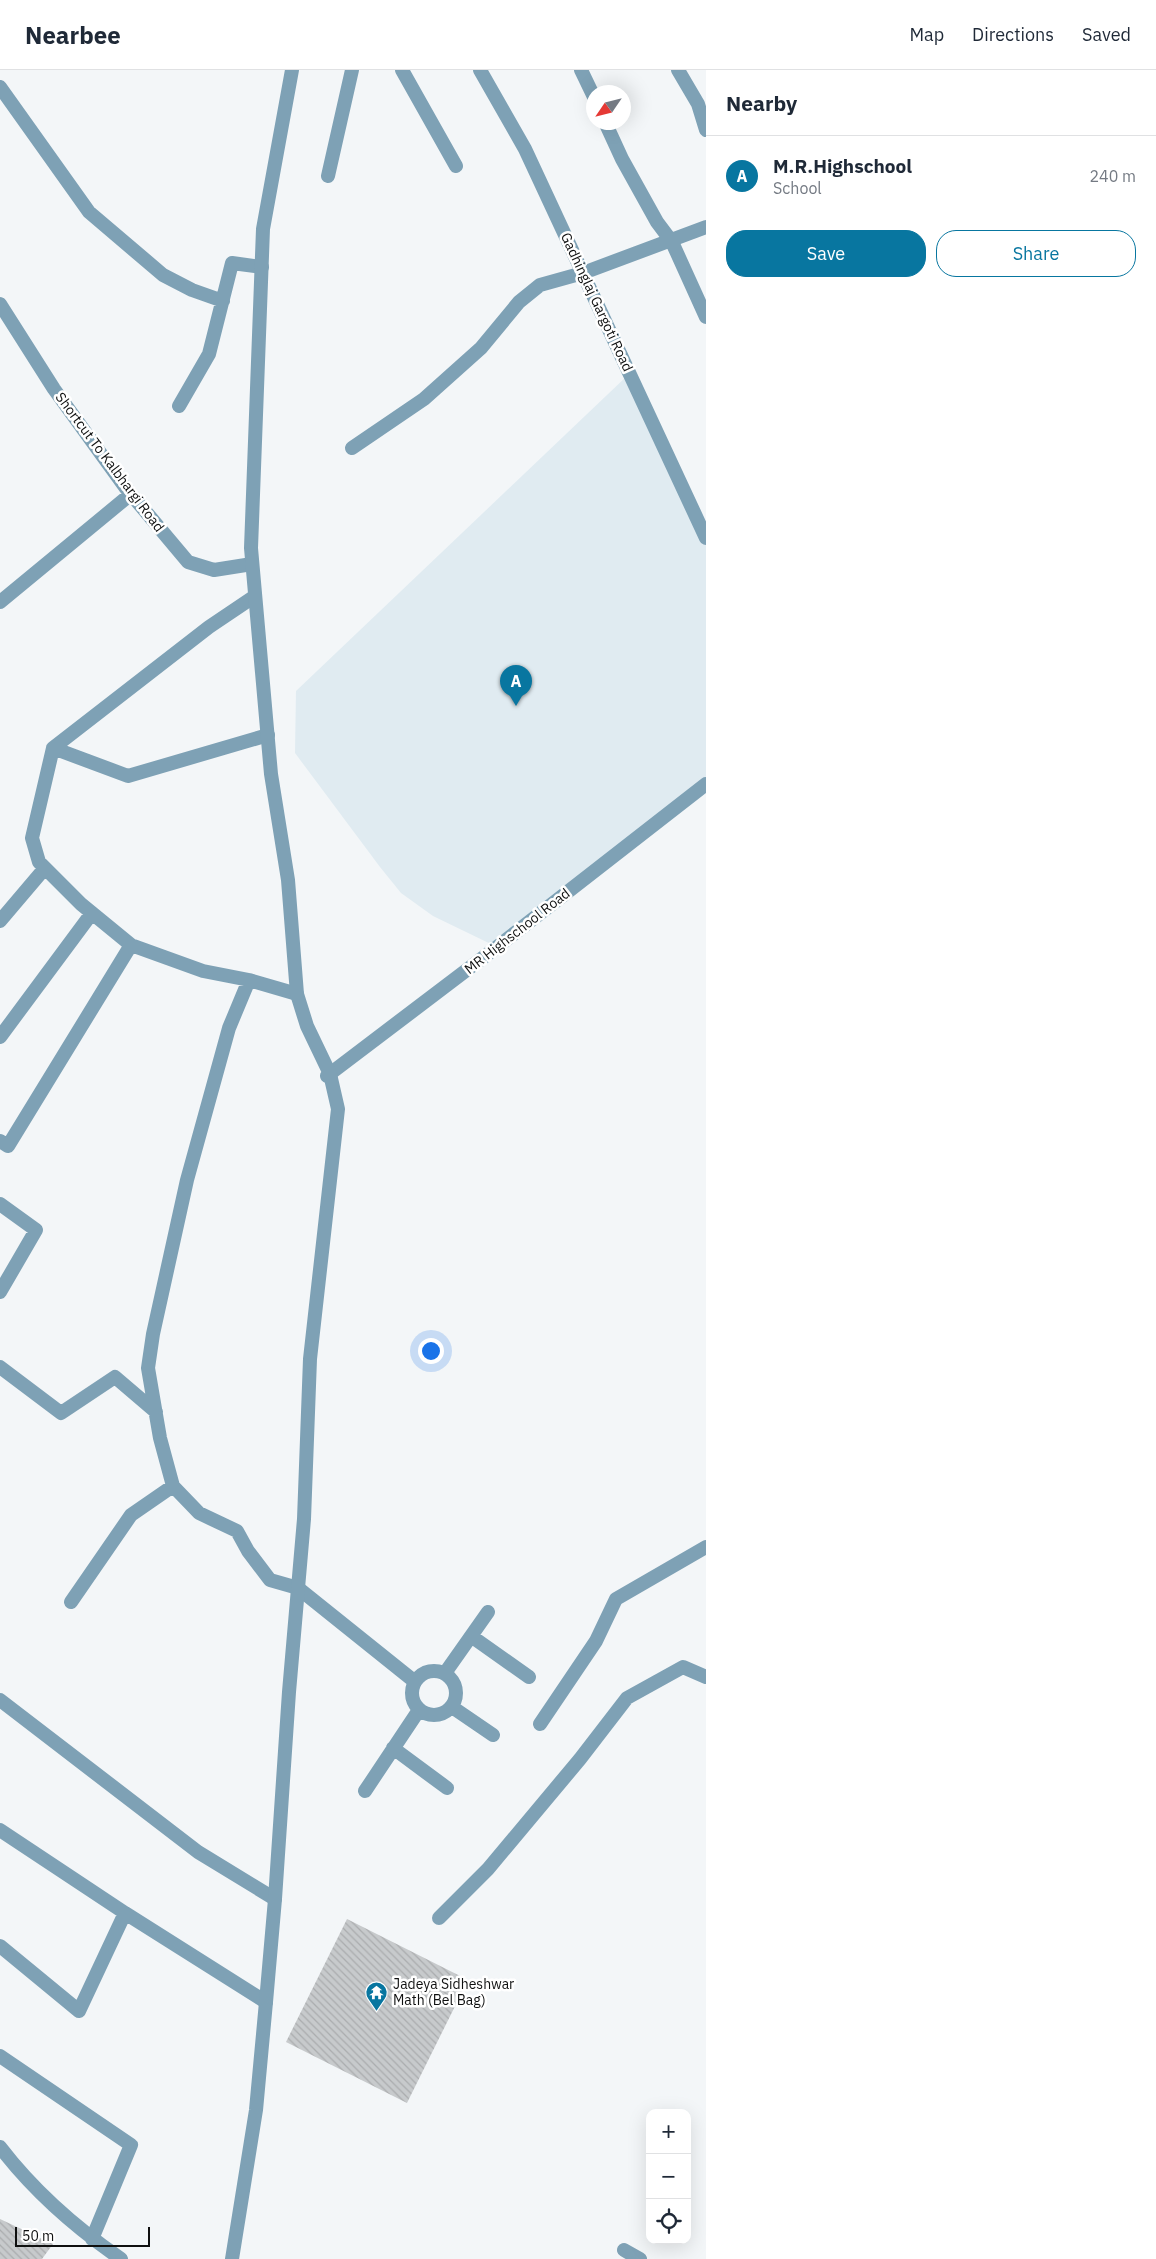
<!DOCTYPE html>
<meta charset="utf-8">
<style>
body{margin:0;font-family:"IBM Plex Sans",sans-serif;background:#f6f6f7;color:#1f2937}
.controls{position:absolute;right:15px;bottom:15px;display:grid;overflow:hidden;border-radius:10px;box-shadow:0 5px 20px #0002}
.controls button{width:45px;height:45px;display:grid;place-items:center;padding:0;border:0;border-bottom:1px solid #e0e1e3;background:#fff;color:#1f2937;font:25px sans-serif}
.compass{position:absolute;left:586px;top:15px;width:45px;height:45px;border-radius:50%;background:#fff;box-shadow:0 5px 20px #0002;rotate:235deg}
.scale{position:absolute;left:15px;bottom:12px;width:135px;box-sizing:border-box;padding-left:5px;border:2px solid #0f1010;border-top:0;font-size:14px;line-height:18px;white-space:nowrap;color:#0f1010;-webkit-text-stroke:4px #fff;paint-order:stroke}
.you{position:absolute;left:430px;top:1280px;width:18px;height:18px;margin:-12px;border:4px solid #fff;border-radius:50%;background:#1a73e8;box-shadow:0 0 0 8px #1a73e833}
.badge{display:grid;place-items:center;width:32px;height:32px;border-radius:50%;background:#0876a0;color:#fff;font-size:16px;font-weight:700}
.pin{position:absolute;translate:-50% -41px;filter:drop-shadow(0 1px 2px #0008)}
.pin::after{content:'';position:absolute;top:26px;width:18px;height:15px;background:inherit;clip-path:polygon(0 0,100% 0,50% 100%)}
.list{margin:0;padding:0;list-style:none}
h2{display:flex;justify-content:space-between;align-items:center;height:65px;margin:0;padding:0 20px;font-size:21px}
h2 small{font-size:16px;font-weight:400;color:#747a83}
.list li{display:grid;grid-template-columns:32px 1fr auto;gap:15px;align-items:center;box-sizing:border-box;height:80px;padding:0 20px;border-top:1px solid #e0e1e3}
.list b{display:block;font-size:19px;white-space:nowrap}
.list p{margin:0;font-size:16px;white-space:nowrap;color:#747a83}
.list em{font-size:16px;font-style:normal;color:#747a83}
.actions{display:flex;gap:10px;padding:15px 20px}
.actions a{flex:1;padding:11px 0;border:1px solid #0876a0;border-radius:20px;text-align:center;font-size:18px;color:#0876a0}
.actions .main{background:#0876a0;color:#fff}
.icon{flex:none;width:28px;height:28px;fill:none;stroke:currentColor;stroke-width:2;stroke-linecap:round;stroke-linejoin:round}
.map{position:relative;flex:none;width:706px;height:2189px;overflow:hidden}
header{display:flex;align-items:center;gap:30px;box-sizing:border-box;height:70px;padding:0 25px;background:#fff;border-bottom:1px solid #e0e1e3}
header strong{font-size:24px}
nav{display:flex;gap:28px;margin-inline-start:auto;font-size:18px}
main{display:flex}
aside{flex:1;background:#fff}
.map>svg:first-child{display:block}
</style>
<header>
<strong>Nearbee</strong>
<nav><a>Map</a><a>Directions</a><a>Saved</a></nav>
</header>
<main>
<div class="map">
<svg width="706" height="2189" viewBox="0 0 706 2189">
<defs>
<pattern id="building-back-hatch" width="6" height="6" patternUnits="userSpaceOnUse" patternTransform="scale(1.25)"><rect width="6" height="6" fill="#c7cacc"/><path d="M-1 5l2 2M0 0l6 6M5-1l2 2" fill="none" stroke="#aaacae"/></pattern>
</defs>
<rect width="100%" height="100%" fill="#f3f6f8"/>
<!-- built -->
<path fill="#e0ebf1" d="M628,305L706,468V714L497,877L433,846L401,823L380,797L295,683L296,621Z"/>
<!-- building -->
<path fill="url(#building-back-hatch)" d="M347,1849L468,1910L407,2033L286,1972Z
M0,2149L53,2174L42,2189H0Z"/>
<g fill="none" stroke-linecap="round" stroke-linejoin="round">
<!-- minor -->
<path stroke="#7ea1b5" stroke-width="14" d="M402,0L456,96
M581,0L594,27
M678,0L698,34L706,60
M0,17L89,142L163,205L192,220L223,231
M605,52L622,89L657,152L672,172L706,247
M328,106L352,0
M0,234L54,319L125,417L188,492L214,500L252,494
M179,336L209,284L232,193L262,197
M352,378L424,329L481,278L519,232L540,215L583,203L706,157
M0,532L131,424
M268,665L128,706L53,678L32,768L39,792L81,834L131,875L203,901L249,910L297,924
M53,678L209,557L255,526
M0,851L45,798
M249,910L229,958L187,1110L153,1264L148,1298L160,1368L173,1416L199,1443L237,1461L248,1481L270,1510L298,1518L414,1611
M0,967L92,843
M327,1006L497,877L706,714
M0,1071L8,1076L131,875
M0,1134L36,1160L0,1222
M0,1297L61,1343L115,1307L156,1342
M71,1532L131,1445L173,1416
M471,1566L529,1607
M412 1623a22 22 0 1 1 44 0a22 22 0 1 1-44 0Z
M445,1603L488,1542
M0,1630L198,1782L275,1829
M452,1637L493,1665
M540,1654L596,1571L616,1529L706,1477
M393,1678L447,1718
M365,1721L419,1640
M0,1760L125,1843L266,1932
M439,1848L488,1799L580,1689L627,1628L683,1597L706,1607
M0,1876L79,1941L125,1843
M0,1986L131,2075L92,2169
M0,2077C33,2120 76,2158 121,2189
M624,2180L640,2189"/>
<!-- tertiary -->
<path stroke="#7ea1b5" stroke-width="14" d="M480,0L525,79L706,468
M232,2189L256,2040L266,1932L275,1829L289,1622L304,1449L310,1289L338,1039L330,1004L307,956L297,924L288,810L271,704L251,478L263,159L292,0"/>
</g>
<!-- icons -->
<defs>
<symbol id="temple-pin" viewBox="-11 -11 22 30"><path d="M0 17L-7.5 6A9.5 9.5 0 1 1 7.5 6Z" fill="#0876a0" stroke="#fff"/><path d="M0-6L5-2H3V0L6.5 2.5H4V6H1.5V3h-3V6H-4V2.5H-6.5L-3 0V-2H-5Z" fill="#fff"/></symbol>
</defs>
<g fill-rule="evenodd">
<use href="#temple-pin" x="364" y="1910" width="25" height="34"/>
</g>
<g text-anchor="middle" dominant-baseline="central" stroke-width="5" stroke-linejoin="round" paint-order="stroke">
<!-- street labels -->
<g font-size="14" fill="#0f1010" stroke="#fff">
<text transform="translate(597 232) rotate(65)">Gadhinglaj Gargoti Road</text>
<text transform="translate(110 392) rotate(53)">Shortcut To Kalbhargi Road</text>
<text transform="translate(517 861) rotate(-38)">MR Highschool Road</text>
</g>
<!-- poi labels -->
<g font-size="14" fill="#0f1010" stroke="#fff" text-anchor="start">
<text x="393" y="1914">Jadeya Sidheshwar<tspan x="393" dy="16">Math (Bel Bag)</tspan></text>
</g>
</g>
</svg>
<div class="controls">
<button>+</button>
<button>−</button>
<button><svg class="icon" aria-label="locate" viewBox="0 0 24 24"><circle cx="12" cy="12" r="6"/><path d="M12 2v4M12 18v4M2 12h4M18 12h4"/></svg></button>
</div>
<svg class="compass" viewBox="-18 -18 36 36"><path d="M0-13l5 13h-10z" fill="#e53935"/><path d="M0 13l5-13h-10z" fill="#747a83"/></svg>
<div class="scale">50 m</div>
<div class="you"></div>
<div class="pin badge" style="left:516px;top:636px">A</div>
</div>
<aside>
<h2>Nearby<small></small></h2>
<ul class="list">
<li><span class="badge">A</span><div><b>M.R.Highschool</b><p>School</p></div><em>240 m</em></li>
</ul>
<div class="actions"><a class="main">Save</a><a>Share</a></div>
</aside>
</main>
